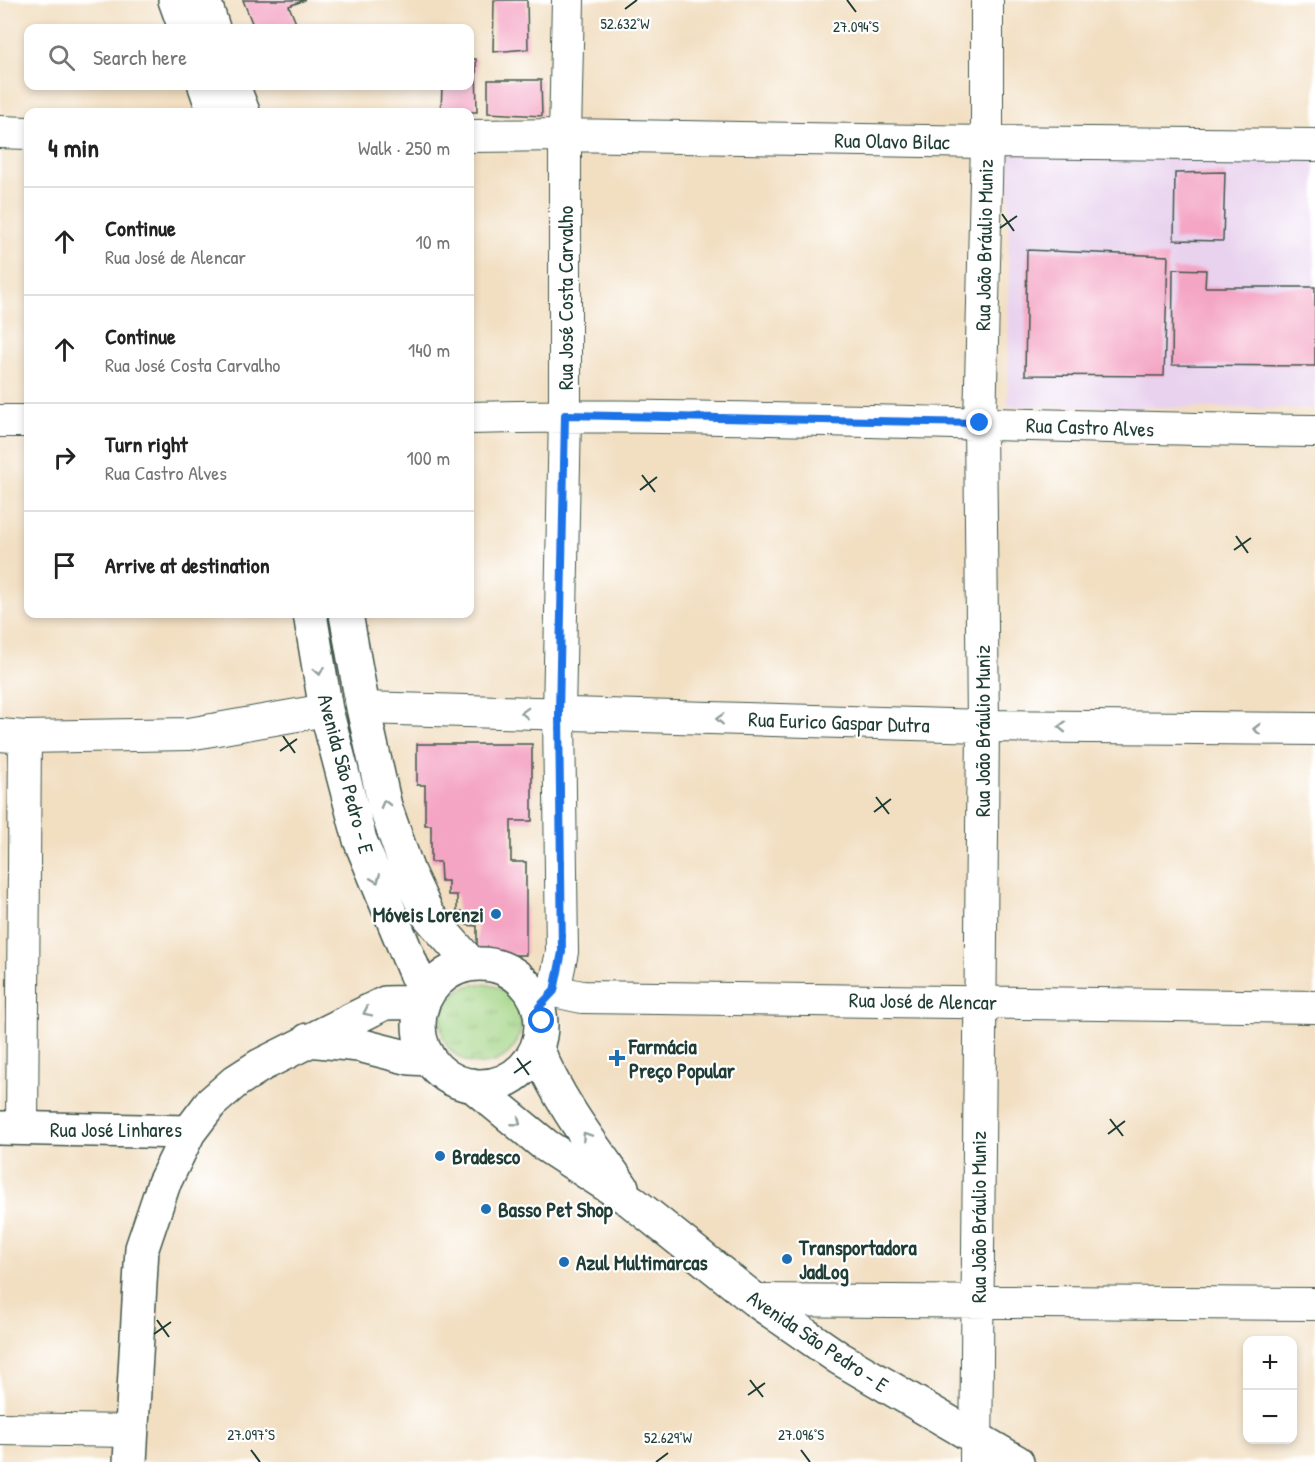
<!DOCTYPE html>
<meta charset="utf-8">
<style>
body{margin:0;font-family:"Patrick Hand",sans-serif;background:#f6f6f6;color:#222}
.controls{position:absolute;right:18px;bottom:18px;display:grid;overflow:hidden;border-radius:12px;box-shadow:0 3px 9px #0003}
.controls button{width:54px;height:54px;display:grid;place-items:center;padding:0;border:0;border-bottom:2px solid #e0e0e0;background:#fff;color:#222;font:30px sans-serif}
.stop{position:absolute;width:18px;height:18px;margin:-14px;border:4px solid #1a73e8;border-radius:50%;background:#fff}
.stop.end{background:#1a73e8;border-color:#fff;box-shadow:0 2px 6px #0008}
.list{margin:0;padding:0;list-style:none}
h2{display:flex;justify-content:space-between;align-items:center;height:78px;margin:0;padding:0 24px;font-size:26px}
h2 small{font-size:20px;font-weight:400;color:#767676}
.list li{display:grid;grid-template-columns:39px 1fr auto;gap:18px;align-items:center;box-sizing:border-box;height:108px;padding:0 24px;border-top:2px solid #e0e0e0}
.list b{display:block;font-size:22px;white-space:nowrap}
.list p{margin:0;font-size:20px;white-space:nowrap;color:#767676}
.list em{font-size:20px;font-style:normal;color:#767676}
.icon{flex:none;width:33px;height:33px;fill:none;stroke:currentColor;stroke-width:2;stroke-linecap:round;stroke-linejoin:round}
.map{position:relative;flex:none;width:1315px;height:1462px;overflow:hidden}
.search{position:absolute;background:#fff;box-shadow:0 3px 9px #0003;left:24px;top:24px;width:450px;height:66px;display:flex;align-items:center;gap:15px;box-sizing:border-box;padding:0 21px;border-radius:12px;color:#767676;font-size:22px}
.panel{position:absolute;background:#fff;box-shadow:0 3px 9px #0003;left:24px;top:108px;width:450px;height:510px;border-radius:12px}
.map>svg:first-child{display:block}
</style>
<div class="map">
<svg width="1315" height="1462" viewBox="0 0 1315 1462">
<defs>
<pattern id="grass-tufts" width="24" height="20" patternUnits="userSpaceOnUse" patternTransform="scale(1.5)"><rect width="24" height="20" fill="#a1d383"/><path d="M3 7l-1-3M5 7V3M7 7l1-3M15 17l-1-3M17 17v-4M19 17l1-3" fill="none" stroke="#83ac6c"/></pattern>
</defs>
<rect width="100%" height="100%" fill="#fff"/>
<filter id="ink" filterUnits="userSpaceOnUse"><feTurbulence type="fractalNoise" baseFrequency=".0167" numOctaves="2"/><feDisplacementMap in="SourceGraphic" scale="12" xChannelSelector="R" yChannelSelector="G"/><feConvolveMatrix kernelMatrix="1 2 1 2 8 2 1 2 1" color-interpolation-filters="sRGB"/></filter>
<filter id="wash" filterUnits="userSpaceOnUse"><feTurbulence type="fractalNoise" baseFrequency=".008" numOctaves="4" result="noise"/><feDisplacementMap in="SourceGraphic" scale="24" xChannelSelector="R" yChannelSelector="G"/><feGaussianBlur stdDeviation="1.35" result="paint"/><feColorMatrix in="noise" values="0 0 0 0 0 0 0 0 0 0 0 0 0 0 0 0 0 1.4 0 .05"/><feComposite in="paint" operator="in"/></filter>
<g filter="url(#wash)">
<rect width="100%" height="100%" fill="#f2dfc2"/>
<!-- built -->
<path fill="#e8d2ee" d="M1009,153L1315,156V409L1008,406Z"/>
<!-- grass -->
<path fill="url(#grass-tufts)" stroke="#60885c" stroke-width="1.5" d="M441 1024a40 40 0 1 1 80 0a40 40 0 1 1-80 0Z"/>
<g id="blocks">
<!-- building -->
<path fill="#f4a5c4" d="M243,0H305L289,6L298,28H254Z
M494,0H527L528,49L493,52Z
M470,59H476L477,112H441L442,86H470Z
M488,80H541L542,116L488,113Z
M1225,172L1223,241L1174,240L1175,173Z
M1027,250L1168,256L1164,376L1025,375Z
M1173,269L1206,270L1205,287H1315V366L1172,365Z
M417,744H532V821H511V862H526V955H477V926L466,925V912H457V895H448V881H441L440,862H431V825H425V785H417Z"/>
</g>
</g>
<g filter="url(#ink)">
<use href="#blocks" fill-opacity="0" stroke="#3f5549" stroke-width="1.5"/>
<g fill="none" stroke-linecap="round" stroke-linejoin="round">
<defs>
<path id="street" d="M0,132L28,133
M470,136L565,135L987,142L1315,145
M470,418C570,415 669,417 770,419C951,422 1133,429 1315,431
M0,421H28
M363,708L983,726L1315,729
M0,735L25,737L189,734L326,710
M554,991L562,952L559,714L565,415V135L568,0
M554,991L582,997L1315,1007
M22,1128L25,737
M755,1300L1315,1304
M0,1429L131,1431
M976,1462L983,726L980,423L987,142V0"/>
<path id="secondary" d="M175,0L185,28
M204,0L213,28
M205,86L214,112
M233,86L243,112
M310,614L326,710L360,840L415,973L426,995
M346,614L363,708L385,806L408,872L428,915L471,964
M419 1025a61 61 0 1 1 122 0a61 61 0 1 1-122 0Z
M308,1040L359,1045L410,1058L429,1059
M537,1048C557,1099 591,1143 622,1187
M472,1085L545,1145L631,1201L755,1300L839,1358L1017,1462
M0,1128L189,1132
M130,1462L142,1248L164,1183L189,1132L211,1103L236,1081L261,1065L385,1003L423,1002"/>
</defs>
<!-- street casing -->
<use href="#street" stroke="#3f5549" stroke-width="34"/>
<!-- secondary casing -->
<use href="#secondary" stroke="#3f5549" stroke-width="36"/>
<!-- street -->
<use href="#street" stroke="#fff" stroke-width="32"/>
<!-- secondary -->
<use href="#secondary" stroke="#fff" stroke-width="33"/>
</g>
<!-- one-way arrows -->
<defs><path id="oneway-chevron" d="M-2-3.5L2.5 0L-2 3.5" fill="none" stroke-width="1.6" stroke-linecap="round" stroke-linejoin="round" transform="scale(1.5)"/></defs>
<g stroke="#8f9e9a">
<use href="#oneway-chevron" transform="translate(319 671) rotate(80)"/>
<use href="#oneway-chevron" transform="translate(525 713) rotate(-178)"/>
<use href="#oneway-chevron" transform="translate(720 719) rotate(-178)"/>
<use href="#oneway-chevron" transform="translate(1062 727) rotate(-179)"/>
<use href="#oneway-chevron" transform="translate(1257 729) rotate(-179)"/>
<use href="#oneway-chevron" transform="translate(385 804) rotate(-105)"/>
<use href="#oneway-chevron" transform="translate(376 879) rotate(68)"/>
<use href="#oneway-chevron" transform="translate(367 1012) rotate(154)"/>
<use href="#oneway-chevron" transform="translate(517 1122) rotate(39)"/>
<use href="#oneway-chevron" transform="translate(586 1136) rotate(-124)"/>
</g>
</g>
<g fill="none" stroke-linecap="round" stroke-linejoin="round" filter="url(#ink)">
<!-- route -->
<path stroke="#1a73e8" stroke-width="8" d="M542,1021L539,1007L554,991L562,952L559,714L565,415L980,423"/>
</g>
<!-- ticks -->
<path fill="none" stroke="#1f3d34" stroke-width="2" d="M847,0L856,12M625,9L637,0M1002,214L1014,231M1000,228L1017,216M642,475L655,492M640,490L657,477M1236,536L1248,553M1234,550L1251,538M283,736L295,753M280,751L297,739M876,797L889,814M874,812L891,799M517,1058L529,1075M514,1073L531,1061M1110,1119L1123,1136M1108,1134L1125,1121M157,1320L169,1337M154,1334L171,1322M750,1380L763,1397M748,1395L765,1383M251,1450L260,1462M801,1450L810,1462M656,1462L668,1453"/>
<!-- markers -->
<g fill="#1f6fb2" stroke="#fff" stroke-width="2">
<circle cx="496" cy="914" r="6"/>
<path d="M614 1049h6v6h6v6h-6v6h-6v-6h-6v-6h6z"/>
<circle cx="440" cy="1156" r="6"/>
<circle cx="486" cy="1209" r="6"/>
<circle cx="787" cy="1259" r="6"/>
<circle cx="564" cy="1262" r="6"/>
</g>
<g text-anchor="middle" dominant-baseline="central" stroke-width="4.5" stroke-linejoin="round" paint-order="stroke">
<!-- street labels -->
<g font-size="21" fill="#1f3d34" stroke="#fff">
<text transform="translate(892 141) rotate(1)">Rua Olavo Bilac</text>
<text transform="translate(984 245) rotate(-89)">Rua João Bráulio Muniz</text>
<text transform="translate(565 298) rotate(-90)">Rua José Costa Carvalho</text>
<text transform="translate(1090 427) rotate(2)">Rua Castro Alves</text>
<text transform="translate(839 722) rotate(2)">Rua Eurico Gaspar Dutra</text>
<text transform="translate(982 731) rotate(-90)">Rua João Bráulio Muniz</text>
<text transform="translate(346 774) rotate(75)">Avenida São Pedro - E</text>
<text transform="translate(923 1001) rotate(1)">Rua José de Alencar</text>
<text x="116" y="1129">Rua José Linhares</text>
<text transform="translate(978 1217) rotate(-90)">Rua João Bráulio Muniz</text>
<text transform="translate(818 1341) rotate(34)">Avenida São Pedro - E</text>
</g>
<!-- poi labels -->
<g font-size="21" font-weight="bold" fill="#1f3d34" stroke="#fff" text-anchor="start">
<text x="484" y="914" text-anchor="end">Móveis Lorenzi</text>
<text x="629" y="1046">Farmácia<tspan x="629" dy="24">Preço Popular</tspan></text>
<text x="452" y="1156">Bradesco</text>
<text x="498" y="1209">Basso Pet Shop</text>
<text x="799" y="1247">Transportadora<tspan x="799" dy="24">JadLog</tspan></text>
<text x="576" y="1262">Azul Multimarcas</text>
</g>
</g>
<g font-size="15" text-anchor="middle" fill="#1f3d34" stroke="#fff" stroke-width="4.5" stroke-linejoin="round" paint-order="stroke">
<text x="625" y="29">52.632°W</text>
<text x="856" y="32">27.094°S</text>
<text x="251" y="1440">27.097°S</text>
<text x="801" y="1440">27.096°S</text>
<text x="668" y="1443">52.629°W</text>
</g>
</svg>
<div class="controls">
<button>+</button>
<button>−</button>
</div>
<div class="stop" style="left:542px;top:1021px"></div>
<div class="stop end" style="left:980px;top:423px"></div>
<div class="search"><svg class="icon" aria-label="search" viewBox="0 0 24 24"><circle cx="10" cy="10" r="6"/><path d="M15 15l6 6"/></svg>Search here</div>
<section class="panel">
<h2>4 min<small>Walk · 250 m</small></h2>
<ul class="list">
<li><svg class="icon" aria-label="ahead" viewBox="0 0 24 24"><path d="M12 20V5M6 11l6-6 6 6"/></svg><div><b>Continue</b><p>Rua José de Alencar</p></div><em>10 m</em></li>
<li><svg class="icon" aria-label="ahead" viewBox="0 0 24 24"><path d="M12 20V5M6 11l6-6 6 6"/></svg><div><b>Continue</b><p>Rua José Costa Carvalho</p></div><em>140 m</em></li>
<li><svg class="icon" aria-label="right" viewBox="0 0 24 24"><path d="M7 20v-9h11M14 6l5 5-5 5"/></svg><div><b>Turn right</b><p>Rua Castro Alves</p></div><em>100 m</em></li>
<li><svg class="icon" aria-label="arrive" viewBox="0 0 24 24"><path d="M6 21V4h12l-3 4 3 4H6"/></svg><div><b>Arrive at destination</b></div></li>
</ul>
</section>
</div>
